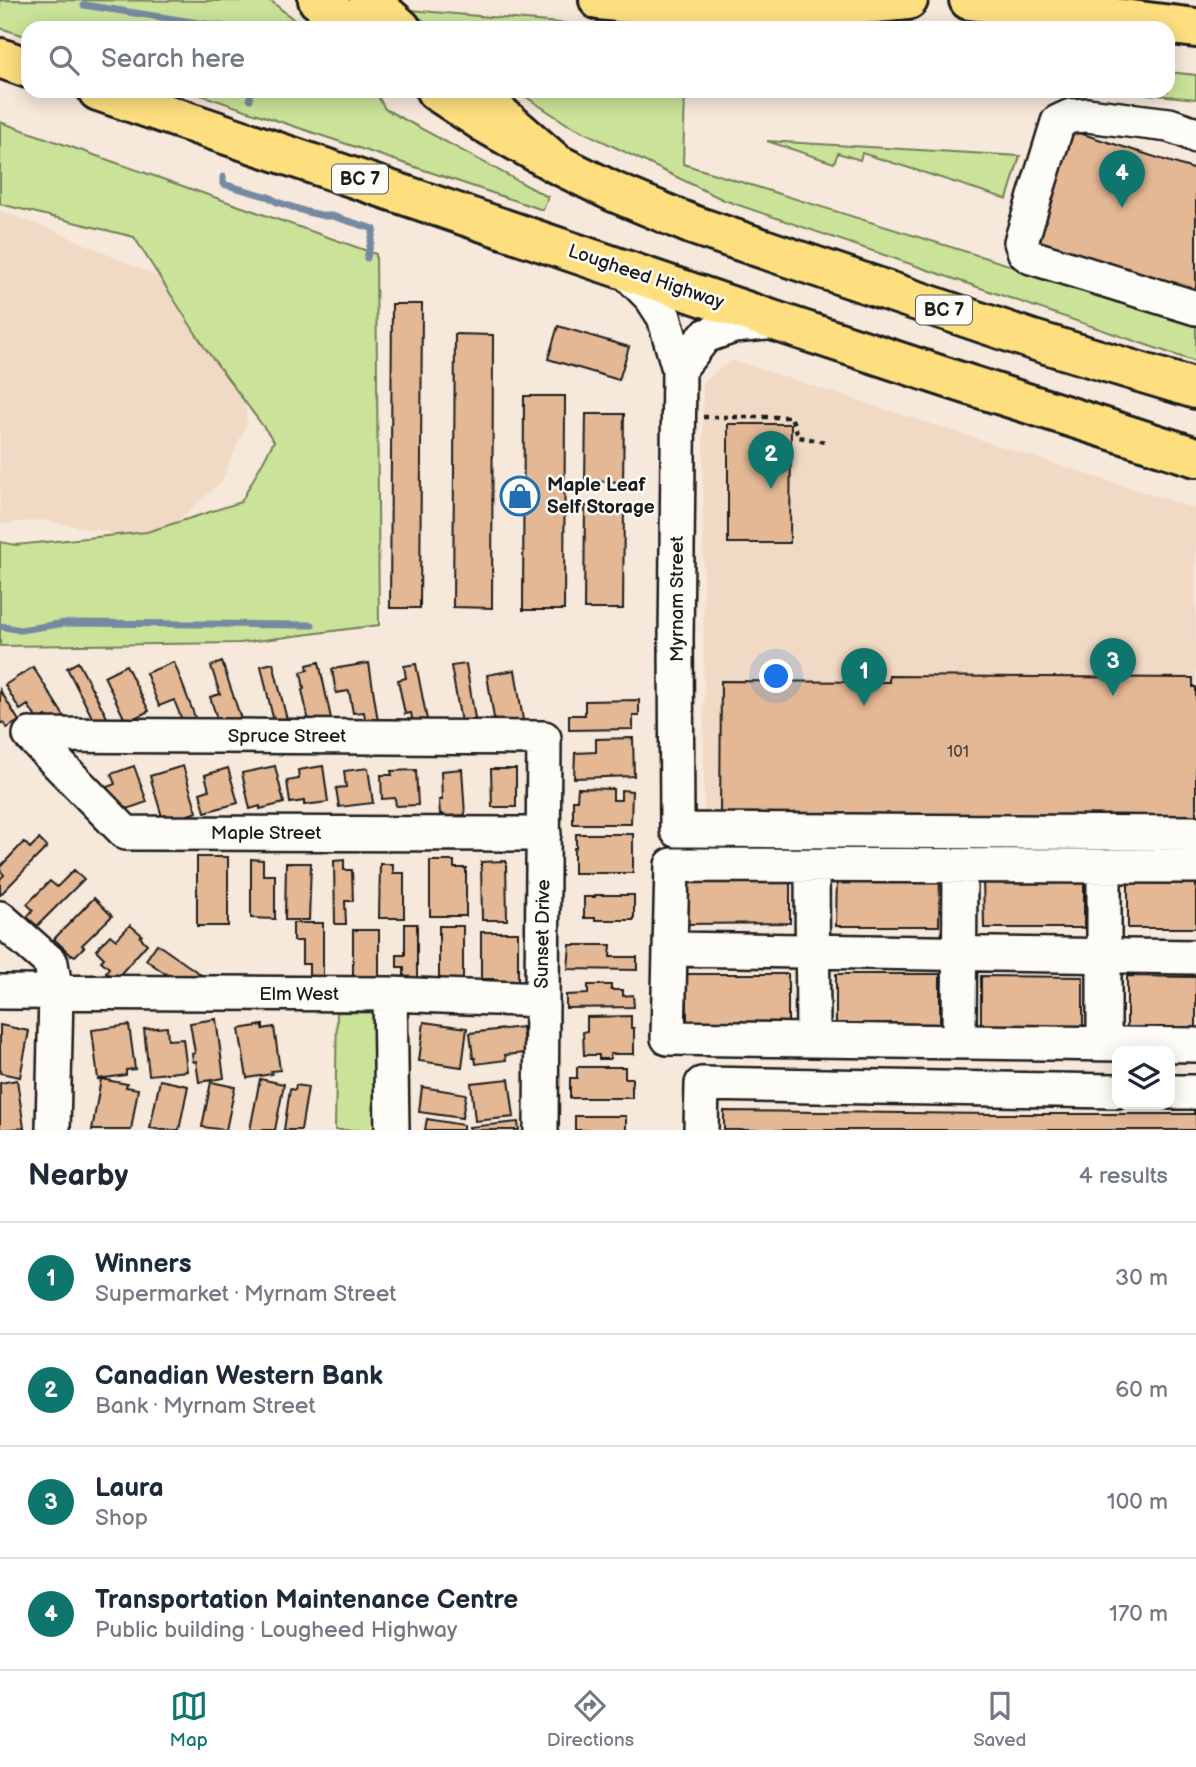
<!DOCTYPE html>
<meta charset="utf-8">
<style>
body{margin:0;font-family:"Balsamiq Sans",sans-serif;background:#f6f6f7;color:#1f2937}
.controls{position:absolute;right:21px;bottom:21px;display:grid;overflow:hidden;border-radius:14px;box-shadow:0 4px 18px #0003}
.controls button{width:63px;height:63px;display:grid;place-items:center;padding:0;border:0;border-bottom:2px solid #e0e1e3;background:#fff;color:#1f2937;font:35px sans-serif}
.you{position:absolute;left:777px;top:677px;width:24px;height:24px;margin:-18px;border:5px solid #fff;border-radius:50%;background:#1a73e8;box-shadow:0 0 0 10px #1a73e833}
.badge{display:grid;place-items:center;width:46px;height:46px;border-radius:50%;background:#0f766e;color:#fff;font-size:23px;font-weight:700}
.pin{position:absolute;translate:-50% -58px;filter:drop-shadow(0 2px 4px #0008)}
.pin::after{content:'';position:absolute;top:37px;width:24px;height:21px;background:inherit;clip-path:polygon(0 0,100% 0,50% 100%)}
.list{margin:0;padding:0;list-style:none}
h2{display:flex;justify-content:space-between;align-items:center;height:91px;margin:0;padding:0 28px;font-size:30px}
h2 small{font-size:23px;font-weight:400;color:#747a83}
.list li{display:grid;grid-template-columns:46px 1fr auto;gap:21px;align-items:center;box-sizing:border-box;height:112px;padding:0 28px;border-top:2px solid #e0e1e3}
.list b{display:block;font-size:26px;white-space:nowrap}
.list p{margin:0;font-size:23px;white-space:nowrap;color:#747a83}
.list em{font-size:23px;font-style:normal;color:#747a83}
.icon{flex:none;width:38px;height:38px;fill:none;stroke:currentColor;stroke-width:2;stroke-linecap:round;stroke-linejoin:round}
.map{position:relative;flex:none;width:1196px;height:1130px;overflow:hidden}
.search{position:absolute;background:#fff;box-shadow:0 4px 18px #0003;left:21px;right:21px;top:21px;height:77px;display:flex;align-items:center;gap:18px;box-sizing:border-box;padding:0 24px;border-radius:21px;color:#747a83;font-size:26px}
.sheet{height:539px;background:#fff}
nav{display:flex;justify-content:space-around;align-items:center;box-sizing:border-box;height:98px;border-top:2px solid #e0e1e3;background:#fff;font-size:19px;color:#747a83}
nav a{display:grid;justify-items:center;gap:4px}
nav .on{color:#0f766e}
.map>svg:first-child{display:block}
</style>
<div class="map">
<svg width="1196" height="1130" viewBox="0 0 1196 1130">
<rect width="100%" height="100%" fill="#f6e8da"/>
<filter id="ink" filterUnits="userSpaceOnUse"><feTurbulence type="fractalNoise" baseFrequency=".0143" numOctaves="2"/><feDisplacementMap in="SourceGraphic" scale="14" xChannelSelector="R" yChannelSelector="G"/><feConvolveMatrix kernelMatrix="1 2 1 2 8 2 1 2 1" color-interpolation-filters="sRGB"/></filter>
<g filter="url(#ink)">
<!-- built -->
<path fill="#f1dac5" d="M0,211L53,230L238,312L247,423L221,482L155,541L42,520L0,524Z
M732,360L1196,509V824L704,819L703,382Z"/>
<!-- green -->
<path fill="#cae399" stroke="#73805a" stroke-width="2" d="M0,0L271,1L304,28H28V37L0,28Z
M410,10L616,28H433Z
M1168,72L1196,75V99L1116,91H1168Z
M189,91H375L385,109L548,197L543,210Z
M517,91H685L683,164L1196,323V362L724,200L567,124Z
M0,122L376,254L379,625L240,643L0,646V542L16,545L147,532L241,502L274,441L205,348L134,237L0,204Z
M767,141L1020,156L1007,199L862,153L860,160L838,153L834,163Z
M337,1012L387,1013L385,1130H335Z"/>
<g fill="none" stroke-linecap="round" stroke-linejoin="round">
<!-- stream -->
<path stroke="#758aa0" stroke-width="7" d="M84,5L231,28
M250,99V91
M223,177V184L269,197L277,202L307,212L325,216H332L374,229L367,258
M0,626L20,630L66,623L312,625"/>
</g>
<!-- building -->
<path fill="#e5b895" stroke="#1c1c1c" stroke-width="2" d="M1073,131L1196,170V297L1036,247Z
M392,304H422L420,608H390Z
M558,326L629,347L619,380L548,359Z
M455,334L493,335L492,608L453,607Z
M524,396H565L564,610H523Z
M586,414H624L623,482L585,481Z
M728,424H791L790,543H728Z
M585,506H624L623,609H584Z
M78,662L110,723L98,729L67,668Z
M174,662L198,725L186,730L174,700L159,706L146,673Z
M222,662L243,725L220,728L210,697L220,694L211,666Z
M319,662L333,728L309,722L302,690L304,689L301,672L308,670L307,665Z
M273,663L289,728L276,731L261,666Z
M369,663L379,728L367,730L364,712L353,713L349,691L336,693L332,669Z
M416,664L429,730L415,733L411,713L405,714L398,680L406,678L404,666Z
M466,664L477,731L463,733L451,666Z
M126,665L149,711L126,722L104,676Z
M33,667L67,721L54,729L46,716L38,721L28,705L20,710L5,685Z
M515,670L523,720L495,724L487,675Z
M889,676L1193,678V687H1196V820L720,816L721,681L889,682Z
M0,690L19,721L7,728L3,722L0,724Z
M639,700V716H633V729L569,730V715H585V701Z
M633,738L634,776L574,778L575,753L596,752V739Z
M134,766L147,802L124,810L115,809L107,787L115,784L111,774Z
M183,766L197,812L173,820H163L150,776Z
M275,766L284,803L260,809V806L250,809L242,773Z
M323,766L328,802L304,805V801L290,803L287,781L299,779L298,770Z
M228,768L238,803L205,812L200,793L209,790L205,775Z
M368,768L373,803L339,807L336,788L346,787L344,771Z
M462,769L465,815L443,816V814H440L439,800H442L441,771Z
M491,769H516V807H492Z
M416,770L418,805L396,806L395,798L382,799L381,775H392L391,771Z
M578,788L613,789V800H621V790L632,791L631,824H573V800H577Z
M576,834H633V873H574V848H576Z
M39,839L47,847L0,895V879L4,875L0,870V867L24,842L30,848Z
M197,857H228V926H197Z
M251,859L263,860V875H275V919L251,918Z
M344,860V870H352L353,901H345L346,924H335L334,861Z
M430,861H454V868H466V916H430Z
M506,861L507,920H482L481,862Z
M286,863H311L309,920H285Z
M380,864H393V873H404V918H379Z
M790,869V923L686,924V870Z
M74,870L84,879L37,926L27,917L33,910L27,904L50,881L57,887Z
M837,875H940L939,926H836Z
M983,875H1084V928H984Z
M1128,878H1196V928H1128Z
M595,895H634V920H595V918H584V897H595Z
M94,898L112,916L82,945L84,947L75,956L72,954L71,955L54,939Z
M293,923H323V982H309V964H302V941H293Z
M405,924H417V982H404V967H397V955H405Z
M130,925L142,935L140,937L147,944L115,980L106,972L109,968L101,961L104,958L96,950L110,935L116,940Z
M439,926H463V981H439Z
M353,930H379V985H353Z
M481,932H518V981H493V979H481Z
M157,944L203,976L193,981L185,976L184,979L179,983L146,960Z
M570,945H611L610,957H637V970L568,969Z
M687,974H788V1026H687Z
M836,974H940V1026H836Z
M981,976L1083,977V1029H981Z
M1127,976L1196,977V1031L1127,1030Z
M588,985H611V990H623V996L633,995L634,1007L566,1008V995L588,994Z
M631,1016V1028H634V1054H610V1059H599V1055H584L583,1032L587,1031V1017Z
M216,1019L224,1078L199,1082L196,1061L193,1062L192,1054L195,1053L190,1023Z
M424,1022L467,1028L462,1067L419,1061Z
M0,1025L29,1031L20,1077L0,1073Z
M129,1025L135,1069L126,1070V1075L98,1079L92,1030Z
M263,1025V1029L274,1027L280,1070L271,1071L272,1074L247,1078L239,1029Z
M167,1027L168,1040L183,1039L187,1071L149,1075L144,1029Z
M522,1027L525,1053L505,1055L506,1060L476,1064L475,1058H473L470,1033Z
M577,1067H625V1078H632V1098H570V1078H577Z
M101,1079L127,1084L126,1087L138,1089L131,1130H92Z
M260,1079L284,1084L275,1130H250Z
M509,1079L514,1117L475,1121L471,1083Z
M17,1080L24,1128L0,1130V1083Z
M160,1080L188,1086L179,1130H162L150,1128Z
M211,1082L235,1087L226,1130L202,1127Z
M296,1085L308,1087L301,1130H284L290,1089L295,1090Z
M422,1087L466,1094L462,1118L419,1112Z
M1194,1110H1196V1130H724V1111L992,1114H1194Z
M575,1116H626V1130H575Z
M427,1119L463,1125V1130H425Z
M518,1122L519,1130H470L469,1127Z"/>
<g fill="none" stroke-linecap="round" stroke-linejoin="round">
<defs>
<path id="minor" d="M1196,136L1184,130L1169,125L1087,115L1071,116L1058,122L1021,242L1025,253L1031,257L1196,308
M622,268L651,297L664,317L679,369L676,639L677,830L1196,833
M679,369L705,336L734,326L778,322
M30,735L544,738L541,1130
M30,735L126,833L544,834
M812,866L813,1040
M1196,866L672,865L670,949L1196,957
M1104,867V1043
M0,918L51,963L56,993L53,1130
M670,949L668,1038L1196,1045
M0,992L390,994L542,1000
M390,994L392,1130
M959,1042L960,867
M1170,1092H1196
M701,1130L702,1084L1117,1091"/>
<path id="major" d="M369,0L401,28
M0,58L28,68
M98,91L778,322L951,379L1196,457
M473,91L557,164L614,192L693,225L1033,340L1196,389"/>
<path id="highway" d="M318,0L354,28
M599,0L745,15L908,0
M969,0L1196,28
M436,91L483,122L557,164"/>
</defs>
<!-- minor casing -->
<use href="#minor" stroke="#1c1c1c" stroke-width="38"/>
<!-- major casing -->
<use href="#major" stroke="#1c1c1c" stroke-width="44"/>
<!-- highway casing -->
<use href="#highway" stroke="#1c1c1c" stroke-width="44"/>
<!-- path -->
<path stroke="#1c1c1c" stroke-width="4.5" stroke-dasharray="5 5" stroke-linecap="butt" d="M703,417H791L799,437L825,442"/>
<!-- minor -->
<use href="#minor" stroke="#fdfcf7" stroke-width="33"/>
<!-- major -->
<use href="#major" stroke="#fddf80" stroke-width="38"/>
<!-- highway -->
<use href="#highway" stroke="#fddf80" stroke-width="38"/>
</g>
</g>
<!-- icons -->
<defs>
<symbol id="shop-ring" viewBox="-11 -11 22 22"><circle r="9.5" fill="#fdfcf7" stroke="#1f6fb2" stroke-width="1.5"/><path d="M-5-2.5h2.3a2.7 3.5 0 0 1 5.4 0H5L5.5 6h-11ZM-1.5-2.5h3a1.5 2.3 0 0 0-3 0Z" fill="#1f6fb2"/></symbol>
</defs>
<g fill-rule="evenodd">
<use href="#shop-ring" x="498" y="474" width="44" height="44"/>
</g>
<g text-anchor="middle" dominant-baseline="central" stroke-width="5" stroke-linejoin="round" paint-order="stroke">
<!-- number labels -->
<g font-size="16" fill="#4e433a">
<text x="958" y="752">101</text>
</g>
<!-- shield labels -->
<g fill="#fdfcf7" stroke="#605f5e" stroke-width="2">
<rect x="332" y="164.5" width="56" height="29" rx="5"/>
<rect x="916" y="295.5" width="56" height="29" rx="5"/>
</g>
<g font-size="18" font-weight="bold" fill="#1c1c1c">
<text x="360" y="179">BC 7</text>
<text x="944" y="310">BC 7</text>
</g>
<!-- street labels -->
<g font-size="19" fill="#1c1c1c" stroke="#fdfcf7">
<text transform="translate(646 277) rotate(19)">Lougheed Highway</text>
<text transform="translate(677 599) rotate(-90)">Myrnam Street</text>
<text x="287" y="736">Spruce Street</text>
<text x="266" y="833">Maple Street</text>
<text transform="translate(543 934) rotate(-89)">Sunset Drive</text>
<text x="299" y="994">Elm West</text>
</g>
<!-- poi labels -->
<g font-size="19" font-weight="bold" fill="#1c1c1c" stroke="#fdfcf7" text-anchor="start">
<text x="547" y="485">Maple Leaf<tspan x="547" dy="22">Self Storage</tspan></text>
</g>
</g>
</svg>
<div class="controls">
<button><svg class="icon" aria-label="layers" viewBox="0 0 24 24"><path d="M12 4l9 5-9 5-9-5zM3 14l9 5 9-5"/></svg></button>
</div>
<div class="you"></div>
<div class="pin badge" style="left:864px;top:706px">1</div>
<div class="pin badge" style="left:771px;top:489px">2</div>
<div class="pin badge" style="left:1113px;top:696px">3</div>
<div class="pin badge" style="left:1122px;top:208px">4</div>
<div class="search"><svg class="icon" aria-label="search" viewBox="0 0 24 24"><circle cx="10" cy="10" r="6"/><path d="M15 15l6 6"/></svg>Search here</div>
</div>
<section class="sheet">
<h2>Nearby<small>4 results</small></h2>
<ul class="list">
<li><span class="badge">1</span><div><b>Winners</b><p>Supermarket · Myrnam Street</p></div><em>30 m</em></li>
<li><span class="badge">2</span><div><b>Canadian Western Bank</b><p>Bank · Myrnam Street</p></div><em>60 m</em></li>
<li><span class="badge">3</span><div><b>Laura</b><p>Shop</p></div><em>100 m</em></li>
<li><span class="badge">4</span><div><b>Transportation Maintenance Centre</b><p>Public building · Lougheed Highway</p></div><em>170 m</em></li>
</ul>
</section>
<nav>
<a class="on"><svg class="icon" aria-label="map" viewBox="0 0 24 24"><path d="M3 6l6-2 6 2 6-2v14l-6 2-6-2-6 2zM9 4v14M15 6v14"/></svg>Map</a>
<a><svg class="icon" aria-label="directions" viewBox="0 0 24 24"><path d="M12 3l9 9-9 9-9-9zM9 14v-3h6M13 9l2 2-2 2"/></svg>Directions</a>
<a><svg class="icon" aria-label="saved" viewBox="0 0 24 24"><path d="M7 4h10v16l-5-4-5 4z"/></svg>Saved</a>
</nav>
